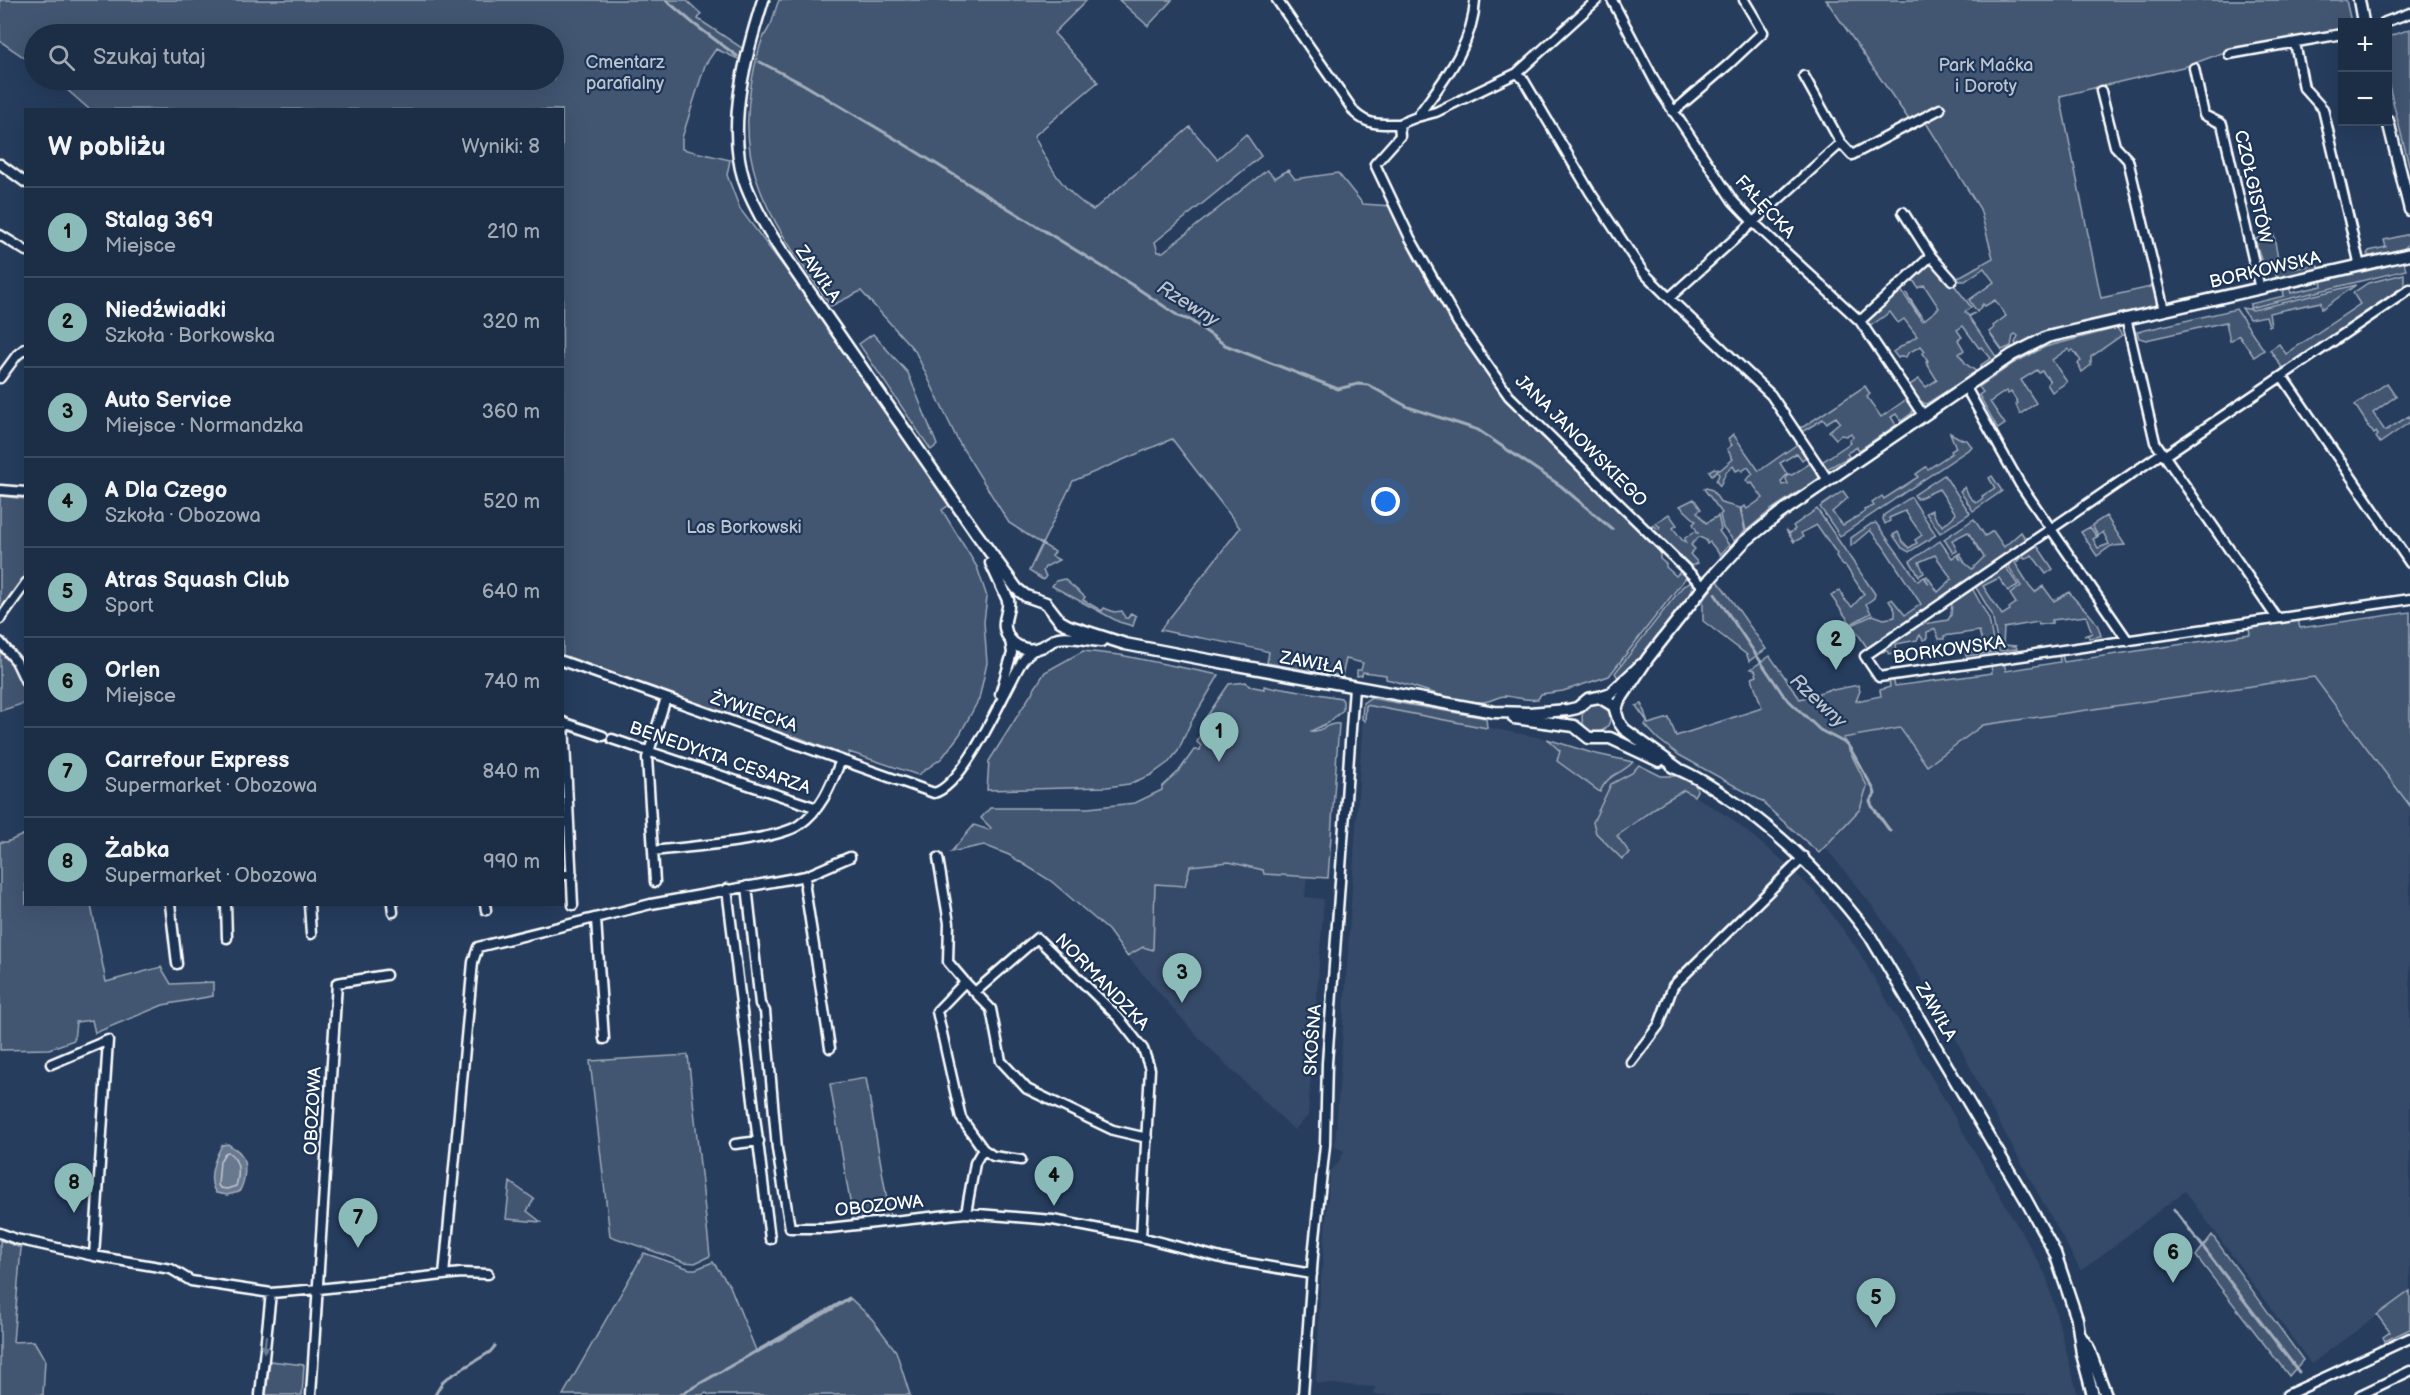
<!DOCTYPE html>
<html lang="pl">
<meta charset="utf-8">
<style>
body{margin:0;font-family:"Balsamiq Sans",sans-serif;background:#293a51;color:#f1f3f6}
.controls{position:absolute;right:18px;top:18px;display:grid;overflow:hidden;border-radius:0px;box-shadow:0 6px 24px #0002}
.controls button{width:54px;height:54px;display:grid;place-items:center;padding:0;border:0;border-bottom:2px solid #3a4a5f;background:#1c2e46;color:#f1f3f6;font:30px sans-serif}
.you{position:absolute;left:1386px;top:502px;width:21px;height:21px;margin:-15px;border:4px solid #fff;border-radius:50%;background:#1a73e8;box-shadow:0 0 0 9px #1a73e833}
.badge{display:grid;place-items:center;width:39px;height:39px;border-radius:50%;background:#8bbbb9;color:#111;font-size:20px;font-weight:700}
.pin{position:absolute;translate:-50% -50px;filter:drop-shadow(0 2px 3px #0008)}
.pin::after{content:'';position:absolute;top:32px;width:21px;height:18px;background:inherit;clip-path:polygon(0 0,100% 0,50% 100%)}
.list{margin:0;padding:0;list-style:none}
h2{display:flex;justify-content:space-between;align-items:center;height:78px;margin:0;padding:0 24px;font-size:26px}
h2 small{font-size:20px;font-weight:400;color:#a0a8b3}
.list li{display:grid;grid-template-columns:39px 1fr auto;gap:18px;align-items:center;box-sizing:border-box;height:90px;padding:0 24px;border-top:2px solid #3a4a5f}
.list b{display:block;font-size:22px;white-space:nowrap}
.list p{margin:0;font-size:20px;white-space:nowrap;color:#a0a8b3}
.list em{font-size:20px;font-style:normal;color:#a0a8b3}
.icon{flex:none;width:33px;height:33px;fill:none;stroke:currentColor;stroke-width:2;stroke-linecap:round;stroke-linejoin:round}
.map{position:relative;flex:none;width:2410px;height:1395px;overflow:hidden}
.search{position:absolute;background:#1c2e46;box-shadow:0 6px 24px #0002;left:24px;top:24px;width:540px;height:66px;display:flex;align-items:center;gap:15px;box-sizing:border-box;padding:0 21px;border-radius:33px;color:#a0a8b3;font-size:22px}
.panel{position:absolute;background:#1c2e46;box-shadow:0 6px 24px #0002;left:24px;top:108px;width:540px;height:798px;border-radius:0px}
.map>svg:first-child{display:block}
</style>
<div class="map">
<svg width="2410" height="1395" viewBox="0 0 2410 1395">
<rect width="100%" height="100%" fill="#263d5e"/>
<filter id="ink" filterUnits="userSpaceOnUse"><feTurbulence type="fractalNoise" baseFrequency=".0167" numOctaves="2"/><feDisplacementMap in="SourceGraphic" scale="12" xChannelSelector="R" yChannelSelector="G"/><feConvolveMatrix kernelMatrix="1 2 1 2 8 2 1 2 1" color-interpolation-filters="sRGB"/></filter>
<g filter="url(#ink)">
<!-- built -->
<path fill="#344a68" d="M2314,677L2410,806V1291L2311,1364L2185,1191L2081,1271L1987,1101L1949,1025L1914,967L1874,908L1825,847L1860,809L1843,738L1900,728L1927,765L1983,725Z
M1364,703L1547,739L1592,753L1633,762L1661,776L1729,817L1781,859L1817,894L1858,950L2046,1275L2078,1395H1374L1375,1387L1316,1383L1320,1293L1330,1171L1339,1162L1344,1151L1335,1147Z
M1229,862L1263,870L1264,874L1307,876L1305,897L1324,899L1308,1116L1294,1130L1198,1037L1127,956L1143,947L1153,950L1155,884L1190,866Z"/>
<!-- green -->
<path fill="#425672" stroke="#a0aab8" stroke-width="1.5" d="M0,0H686L701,14L698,19L742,48L740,60L716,49L705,65L682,138V149L730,160L727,175L740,209L794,280L951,504L942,510L977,567L987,597L984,622L987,663L979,699L960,734L942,758L918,775L849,752L848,757L795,736L794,738L563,656L562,110L89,109L56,80H554V34H34V64L0,41Z
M779,0H1087L1054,33L1098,82L1034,136C1050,167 1063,192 1093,210L1190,127L1217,159L1246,134L1261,156L1155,242L1158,252H1163L1267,170L1275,178L1288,170L1295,179L1338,173L1363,204L1391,206L1414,258L1457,329L1498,388L1535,430L1660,552V559L1666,564V567L1676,576L1682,570L1687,576L1609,676L1563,691L1541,694L1538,699C1526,701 1517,697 1505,696C1497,696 1491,702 1483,702C1449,702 1418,686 1386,679V675L1363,672L1362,675L1357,676V670H1361L1363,663L1346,659L1342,676L1267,663L1269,652C1233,642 1196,638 1160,630L1240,528L1172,439L1073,481L1042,544L1055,552L1052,556L1059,560L1045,567L1043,571L1046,576L1043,580L1029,571L1042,544L1009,523L958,441L915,351L861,291L831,306C767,215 726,163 760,46C762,38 768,30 772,22C774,15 776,7 779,0Z
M1119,0H1172L1148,26Z
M1826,0H2346L2351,22H2342V31L2222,53L2187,66L2060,96L2101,298L2151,287L2150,276H2153L2158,297L2156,307L2052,331L2017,346L2015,343L2018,336L2015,334L2013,336L2011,346L2002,350L1989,332L1994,328L1993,326L2006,316L1995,300L1985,306L1983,304L1977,312L1969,300L1994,282L1984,268L1965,281H1960L1957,278L1993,258L1980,209L1925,121L1914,127Z
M2410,29V169L2388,82V37Z
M2410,234C2410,256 2389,254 2372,258L2367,254L2369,251L2386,247L2384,240Z
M2274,235L2278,260L2262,263L2255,239Z
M2290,259L2293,269L2317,264L2319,270L2277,280L2273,263Z
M2401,261L2404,262L2406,270L2250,308V304L2284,296L2283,288L2289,286L2291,293L2322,286L2321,279Z
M1931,263L1949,281H1951L1971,307L1965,312L1969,316L1975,313L1969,317L1997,358L1983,368L1981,365L1991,358L1981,347L1979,348L1963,326L1957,330L1962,337L1958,340L1964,350L1959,354L1966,364L1977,372L1926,404L1918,400L1908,386L1919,379L1926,387L1937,380L1926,362L1928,361L1923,353L1925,351L1921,346L1908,353L1906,357L1902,356L1898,358L1893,352L1917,336L1904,319L1898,323L1890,312L1869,327L1868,318L1899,290H1901L1922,321L1906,293L1924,320L1939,308L1924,285L1918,288L1912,278Z
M2404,274V286L2283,369L2270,350L2279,344L2286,354L2360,304L2353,293L2368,283Z
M2356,285L2322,309L2321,302L2269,313L2271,326H2269L2266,316L2249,319L2242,308L2253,310Z
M2236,309L2264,350L2254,357L2239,335L2230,341L2226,322L2146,340L2139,338L2137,332Z
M2117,328L2122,335L2091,357V365L2082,372L2078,363L2081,361L2073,350L2070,352L2068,349L2052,360L2067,382L2052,392L2047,384L2050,381L2042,371L2039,373L2037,370L2021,380L2036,403L2020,414L2016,405L2018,403L2011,392L2008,394L2006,391L1990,402L2005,424L1998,429L1979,395L1983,392L1979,387L2014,363L2045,347Z
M873,334L908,373L937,445L931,450L859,344Z
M2387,383L2396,396L2373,413L2385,431L2409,416L2410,422L2380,443L2376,437L2378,435L2376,432L2374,434L2355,405Z
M1865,386L1870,394L1867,397L1881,417L1907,399L1913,408L1912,413L1901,421L1896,414L1891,417L1896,425L1859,450L1857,447L1847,453L1849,457L1827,469L1822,462L1850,443L1849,440L1853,437L1851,433L1846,436L1841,435L1836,439L1829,431L1840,422L1836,417L1826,423L1823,419L1802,432L1798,427H1803Z
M1950,433L1963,440H1967L1972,447L1840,536L1820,507L1843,491L1848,498L1832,512L1843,525L1865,512L1864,510L1874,506L1872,503L1882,496L1884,499L1918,477L1916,474L1926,467L1928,469L1952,453L1951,451L1956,448Z
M1733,434L1759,471L1799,443L1807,456L1802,460L1797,453L1780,463L1787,474L1781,482L1782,485L1788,484L1786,479L1788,474L1792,475L1812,462L1820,474L1818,479L1772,509L1746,531L1741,508L1745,506L1747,509L1763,498L1752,483L1749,484L1746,480L1753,474L1748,467L1742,471L1740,469L1736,471L1733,466L1726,472L1720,486L1716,481L1719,475L1717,471L1712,475L1709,471L1714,468L1720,470L1733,459L1727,449L1732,445L1728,439Z
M1944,475L1970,513L1940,533L1926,513L1932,510L1936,519L1943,526L1956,514L1939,489L1917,499L1914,495Z
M1992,476L2002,491L1973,511L1960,491L1965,487L1969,496L1976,503L1983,498L1982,496L1995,488L1989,478Z
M1706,488L1712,490L1721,503L1740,508L1745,531L1734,541L1723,528L1720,515L1722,513L1704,489Z
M0,496L26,499L25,576L0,611Z
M1911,497L1936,535L1909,552L1902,548L1893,535L1898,532L1902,541L1909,548L1917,543L1915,540L1922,535L1905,511L1889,518L1890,521L1885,524L1883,519L1884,515Z
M1694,499L1701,509L1697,512L1706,523L1718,516L1721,529L1719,531L1729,545L1720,555L1710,542L1707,544L1706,540L1699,537L1691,545L1695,549L1690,554L1698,563L1691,566L1651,527L1653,525L1659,529L1660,527L1655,523L1669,514L1677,525L1673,528L1682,540L1686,542L1685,538L1694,532L1698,533L1693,524L1696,521L1680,506Z
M1817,509L1875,594L1874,598L1866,604L1871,613L1851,624L1831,596L1840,590L1845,600L1852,607L1864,594L1845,565L1843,566L1836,556L1837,554L1835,551L1817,525L1801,533L1803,537L1794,542L1786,530L1790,533L1795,529L1793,526Z
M2106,516L2125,545L2111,546L2097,556L2081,532L2090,527L2097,537L2093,539L2098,548L2109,544L2103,532L2098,536L2092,525Z
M1974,519L1985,536L1993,531L2004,547L2021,532L2027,541L1868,649L1852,625L1873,615L1884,619L1895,617V610L1889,601L1892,599L1905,615L1921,604L1883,546L1870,530L1851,546V538L1871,524L1876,523L1918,581L1924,577L1929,584L1925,577L1927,576L1938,592L1952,579L1935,555L1919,562L1924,573L1919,576L1910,561L1940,541L1952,558L1957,555L1961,560L1958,554L1960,553L1965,563L1972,569L1984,557L1968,532L1952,540L1957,551L1953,553L1944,539Z
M2036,544L2053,569L2046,574L2032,555L2025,559L2023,557L2015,563L2029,585L2035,592L2043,586L2054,601L2069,592C2080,608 2097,615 2101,636L2089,638L2088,635L2084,636L2092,633L2086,616L2052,620V623L2039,625L2038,622L2004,628L2003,645L2016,646L2017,649L1999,651L1992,614L1975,586L2005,566L2018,585L2008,591L1999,578L1983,586L2002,615L2010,610L2009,608L2016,603L2010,594L2021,586L2007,564Z
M1064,579L1085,597L1083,600L1102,611L1104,608L1114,612L1122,611L1125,618H1128L1131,613L1136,616L1133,626L1119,622L1052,586L1056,581Z
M1718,581L1766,649L1749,661L1747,655L1703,621V600Z
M1692,582V593L1637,664L1619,679L1615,673L1683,586Z
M1972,588L1989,619L1995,652L1966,656L1965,652L1976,651L1984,648L1979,631L1944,636V639H1939L1935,629L1927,632V639L1923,640L1920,635L1917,640L1896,644L1897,652L1889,654L1887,651L1881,652L1918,625L1948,620L1951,615L1952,602Z
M2410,612V806L2314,677L1983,725L1927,766L1900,728L1843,738L1867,786L1860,809L1819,853L1766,806L1764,802L1679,755L1658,739L1645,725L1647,721L1636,706L1642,704L1648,724L1669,718L1676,736L1762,708L1752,678L1757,676L1755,670L1751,669L1770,656L1800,699L1831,689L1833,690L1858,685L1860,691L1856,701L1881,696L1880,690L1890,687L1889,679H1893L1895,686L1992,673L1991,665L2004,663L2006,671L2060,662L2059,655H2062L2064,662L2250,634L2249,627L2298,620L2300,628Z
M0,648C11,663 26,684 25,703L0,711Z
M1083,651L1120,655L1219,675L1191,722L1178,751L1169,762L1151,775L1129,784L1107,787L987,790L989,761L1045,672Z
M1246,682L1249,686L1264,689V686L1276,689L1277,687L1341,698L1343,701V710L1328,723L1311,731C1321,733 1328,722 1339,724L1328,878L1264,874L1263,870L1229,862L1190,866L1185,886L1155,884L1153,950L1143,947L1127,956L1108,930L1051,881L1009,855L984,845L951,852L974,825L989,830L991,828L981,818L990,808H1088L1135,803L1162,790V787L1179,771L1194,750H1200L1201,746L1197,742L1200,735L1208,730L1213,717L1207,721L1205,719L1229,684Z
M1370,698L1486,718L1487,728L1366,705L1365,721L1362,719L1363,703Z
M1582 718a14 14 0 1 1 28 0a14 14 0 1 1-28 0Z
M1547,739L1592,753L1633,762C1620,776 1609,772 1600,792L1557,761L1560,751Z
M1639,765L1661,776H1677L1696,785L1697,791L1694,796L1684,790L1663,802L1617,836L1630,853L1622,859L1596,833L1593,822L1611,784L1632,773Z
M25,834L26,904L91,905L106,982L161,967L171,984L213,982V996L163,1005L95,1033L92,1020L76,1022L74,1040L49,1049L0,1050V842H7Z
M688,1055L710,1256L695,1263L684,1262L610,1236L590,1061Z
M866,1078L890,1217L863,1221L853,1219L830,1084Z
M510,1182L534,1199L527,1211L541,1222L506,1219Z
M2212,1235L2303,1360L2289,1376L2196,1256Z
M0,1240L21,1248L13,1342L34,1341L45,1360L43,1395H0Z
M644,1253L690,1269H696L713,1262L730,1286L757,1353L851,1299L872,1319L896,1351L910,1395H710L706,1393L702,1395H563Z
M2410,1291V1329L2385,1341L2383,1337L2390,1332L2377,1315Z
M270,1361L304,1365L302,1395H266Z"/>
<!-- water -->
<path fill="#67788e" stroke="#a4aebb" stroke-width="1.5" d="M228,1144C231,1147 238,1150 240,1153C248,1163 245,1182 239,1192L227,1195L216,1193C206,1179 215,1158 222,1145Z"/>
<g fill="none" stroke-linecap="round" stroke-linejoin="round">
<!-- shore -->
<path stroke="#c2c9d2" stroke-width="1.5" d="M228,1152C240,1160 240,1173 236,1186L227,1189L220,1188L218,1185L220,1161L225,1153Z"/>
<!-- stream -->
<path stroke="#a4aebb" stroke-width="3" d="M666,0L694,24L737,56
M760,62L803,84L899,141L1137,288L1180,317L1190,320L1225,345L1338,389L1358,384L1368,385L1408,407L1478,430L1561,486L1612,529
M1715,594L1784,696L1820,730L1847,744L1851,750L1874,790L1875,794L1870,801L1872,806L1890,831
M2174,1209L2299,1372
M435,1395L444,1380L490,1352L495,1346
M680,1395L849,1298"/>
<defs>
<path id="minor" d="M1277,0L1355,113C1369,126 1381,124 1399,124L1400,136L1375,164L1410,238L1458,323L1509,396L1704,587
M1612,0L1660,91L1733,201L1753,222L1860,321L1923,415
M2385,22L2410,13
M2295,43L2304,88L2323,109L2360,266
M2229,54L2342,34
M2194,68L2204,115L2222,124L2260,289
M1517,73L1523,79L1590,192L1643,272L1669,298L1771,395L1828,480
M2101,91L2115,146L2128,160L2164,310
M1673,112L1729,64L1763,32L1744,0
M1417,117C1443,81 1473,46 1475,0
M1399,124L1417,117L1436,112L1517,73L1597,0
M1841,143L1852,155L1940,109
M0,164L26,183
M1903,212L1931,256L1952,280
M0,235L26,251
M1669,298L1841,143L1804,76
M2126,318L2155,442L2276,617
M1860,321L1931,256
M2282,376L2410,563
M0,378L17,355L26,348
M1965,386L2020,484L2128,641
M2162,453L1865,656L1879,677L2410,599
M2164,456L2410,289
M0,490L26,492
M0,619L26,583
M0,642L16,661L26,682
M562,661L934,793C962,786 997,708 1011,682C1018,669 1022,657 1035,649
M1000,694L1012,653L1010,640
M562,722L603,736
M564,722L573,905
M612,739L817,808
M653,851C685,847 776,841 799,825C822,809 831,785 841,760
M938,858L949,923L948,962L965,982L991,1009L1001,1061L1027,1089L1113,1130L1147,1138
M562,875H572
M806,876L805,888L830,1048
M655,882L647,758L666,698
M747,886L760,1004L765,1011L777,1149L790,1228H829L966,1213L1053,1220L1141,1237L1225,1259L1312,1274
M727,889L770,1239
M170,904L177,964
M226,904L227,938
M309,904L311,934
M392,904L393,912
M485,904L486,910
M596,919L604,1039
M965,982L937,1011L961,1118L983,1149L975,1163L966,1213
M975,992L1037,938L1118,1017L1143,1049L1150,1069L1141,1237
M1631,1062L1659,1025L1673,986L1804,857
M51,1064L108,1040L94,1256
M735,1144L759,1141
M983,1149L993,1156L1021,1160
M0,1233L16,1239L94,1256L171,1269L191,1281L271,1293L319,1289L461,1273L488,1274
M444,1275L473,962L478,947L651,904L806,876L850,857
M260,1395L271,1293
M311,1395L337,983L386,975
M1303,1395L1313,1256L1325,1145L1327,1063L1354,687
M2287,1395L2410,1338
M2360,1395L2410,1371"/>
<path id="tertiary" d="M763,0C746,54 726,124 744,180C753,206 767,229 782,252L976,533L1017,589L1026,596L1046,603L1060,621L1069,626L1125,644L1198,658L1494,712L1529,713L1568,710L1577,708L1588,699L1599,697L1614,706L1619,722L1624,729L1679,769
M2359,0L2363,22
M2388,121L2410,210
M991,563L1008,600C1010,610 1003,618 1005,628C1008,645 1026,654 1041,647C1047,645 1052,640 1058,638C1071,635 1088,640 1101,641
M1599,697L1611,693L1641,665
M1616,711L1618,703L1648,658L1710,579L1744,542L1779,514L2012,355L2047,337L2410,254
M1514,718L1574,726L1589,738H1610L1659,761
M1673,767C1692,774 1709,785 1725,796C1783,834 1829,881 1870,936L2025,1198L2055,1253L2077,1319L2082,1354L2093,1395
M2081,1337L2088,1347L2106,1395"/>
</defs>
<!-- minor casing -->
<use href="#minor" stroke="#fff" stroke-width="13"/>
<!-- tertiary casing -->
<use href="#tertiary" stroke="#fff" stroke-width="15"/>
<!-- minor -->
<use href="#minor" stroke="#1d3557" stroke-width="8"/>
<!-- tertiary -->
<use href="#tertiary" stroke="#1d3557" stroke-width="10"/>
</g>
<!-- one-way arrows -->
<defs><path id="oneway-solid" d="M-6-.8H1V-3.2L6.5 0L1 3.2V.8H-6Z" transform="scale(1.5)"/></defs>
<use fill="#6c7c92" href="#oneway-solid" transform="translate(265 1344) rotate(97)"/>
</g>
<g text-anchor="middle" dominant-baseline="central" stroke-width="4.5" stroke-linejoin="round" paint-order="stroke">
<!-- park labels -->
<g font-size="18" fill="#bdc4ce" stroke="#1d3557">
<text x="625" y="62">Cmentarz<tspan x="625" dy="21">parafialny</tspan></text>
<text x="1986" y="65">Park Maćka<tspan x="1986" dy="21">i Doroty</tspan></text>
<text x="744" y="527">Las Borkowski</text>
</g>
<!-- street labels -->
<g font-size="18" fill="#fff" stroke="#1d3557">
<text transform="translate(2253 187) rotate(77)">CZOŁGISTÓW</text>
<text transform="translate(1765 207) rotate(47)">FAŁĘCKA</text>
<text transform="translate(2265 270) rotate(-13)">BORKOWSKA</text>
<text transform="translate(818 274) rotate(55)">ZAWIŁA</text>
<text transform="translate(1581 441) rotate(45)">JANA JANOWSKIEGO</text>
<text transform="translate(1949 650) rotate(-8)">BORKOWSKA</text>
<text transform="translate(1312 663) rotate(10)">ZAWIŁA</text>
<text transform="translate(754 712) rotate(19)">ŻYWIECKA</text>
<text transform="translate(720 758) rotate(19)">BENEDYKTA CESARZA</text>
<text transform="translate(1102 982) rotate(46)">NORMANDZKA</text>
<text transform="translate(1936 1012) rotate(60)">ZAWIŁA</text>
<text transform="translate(1313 1040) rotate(-86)">SKOŚNA</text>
<text transform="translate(313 1111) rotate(-87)">OBOZOWA</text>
<text transform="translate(879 1206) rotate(-6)">OBOZOWA</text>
</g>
<!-- water labels -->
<g font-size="20" font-style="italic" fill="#bbc2cc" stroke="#1d3557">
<text transform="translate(1188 304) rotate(32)">Rzewny</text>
<text transform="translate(1818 701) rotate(43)">Rzewny</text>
</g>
</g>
</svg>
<div class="controls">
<button>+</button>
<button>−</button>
</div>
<div class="you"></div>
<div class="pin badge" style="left:1219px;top:762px">1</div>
<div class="pin badge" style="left:1836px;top:670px">2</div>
<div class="pin badge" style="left:1182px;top:1003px">3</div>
<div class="pin badge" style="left:1054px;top:1206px">4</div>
<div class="pin badge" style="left:1876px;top:1328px">5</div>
<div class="pin badge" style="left:2173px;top:1283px">6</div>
<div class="pin badge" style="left:358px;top:1248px">7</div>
<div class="pin badge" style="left:74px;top:1213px">8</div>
<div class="search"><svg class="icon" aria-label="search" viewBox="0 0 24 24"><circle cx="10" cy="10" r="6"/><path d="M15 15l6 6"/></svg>Szukaj tutaj</div>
<section class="panel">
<h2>W pobliżu<small>Wyniki: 8</small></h2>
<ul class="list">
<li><span class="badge">1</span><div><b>Stalag 369</b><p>Miejsce</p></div><em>210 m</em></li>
<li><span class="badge">2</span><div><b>Niedźwiadki</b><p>Szkoła · Borkowska</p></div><em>320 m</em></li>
<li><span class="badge">3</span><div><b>Auto Service</b><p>Miejsce · Normandzka</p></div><em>360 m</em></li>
<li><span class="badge">4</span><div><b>A Dla Czego</b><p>Szkoła · Obozowa</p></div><em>520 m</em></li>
<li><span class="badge">5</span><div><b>Atras Squash Club</b><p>Sport</p></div><em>640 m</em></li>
<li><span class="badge">6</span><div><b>Orlen</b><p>Miejsce</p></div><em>740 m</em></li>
<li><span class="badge">7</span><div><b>Carrefour Express</b><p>Supermarket · Obozowa</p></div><em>840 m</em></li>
<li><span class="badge">8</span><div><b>Żabka</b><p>Supermarket · Obozowa</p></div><em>990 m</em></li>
</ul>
</section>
</div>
